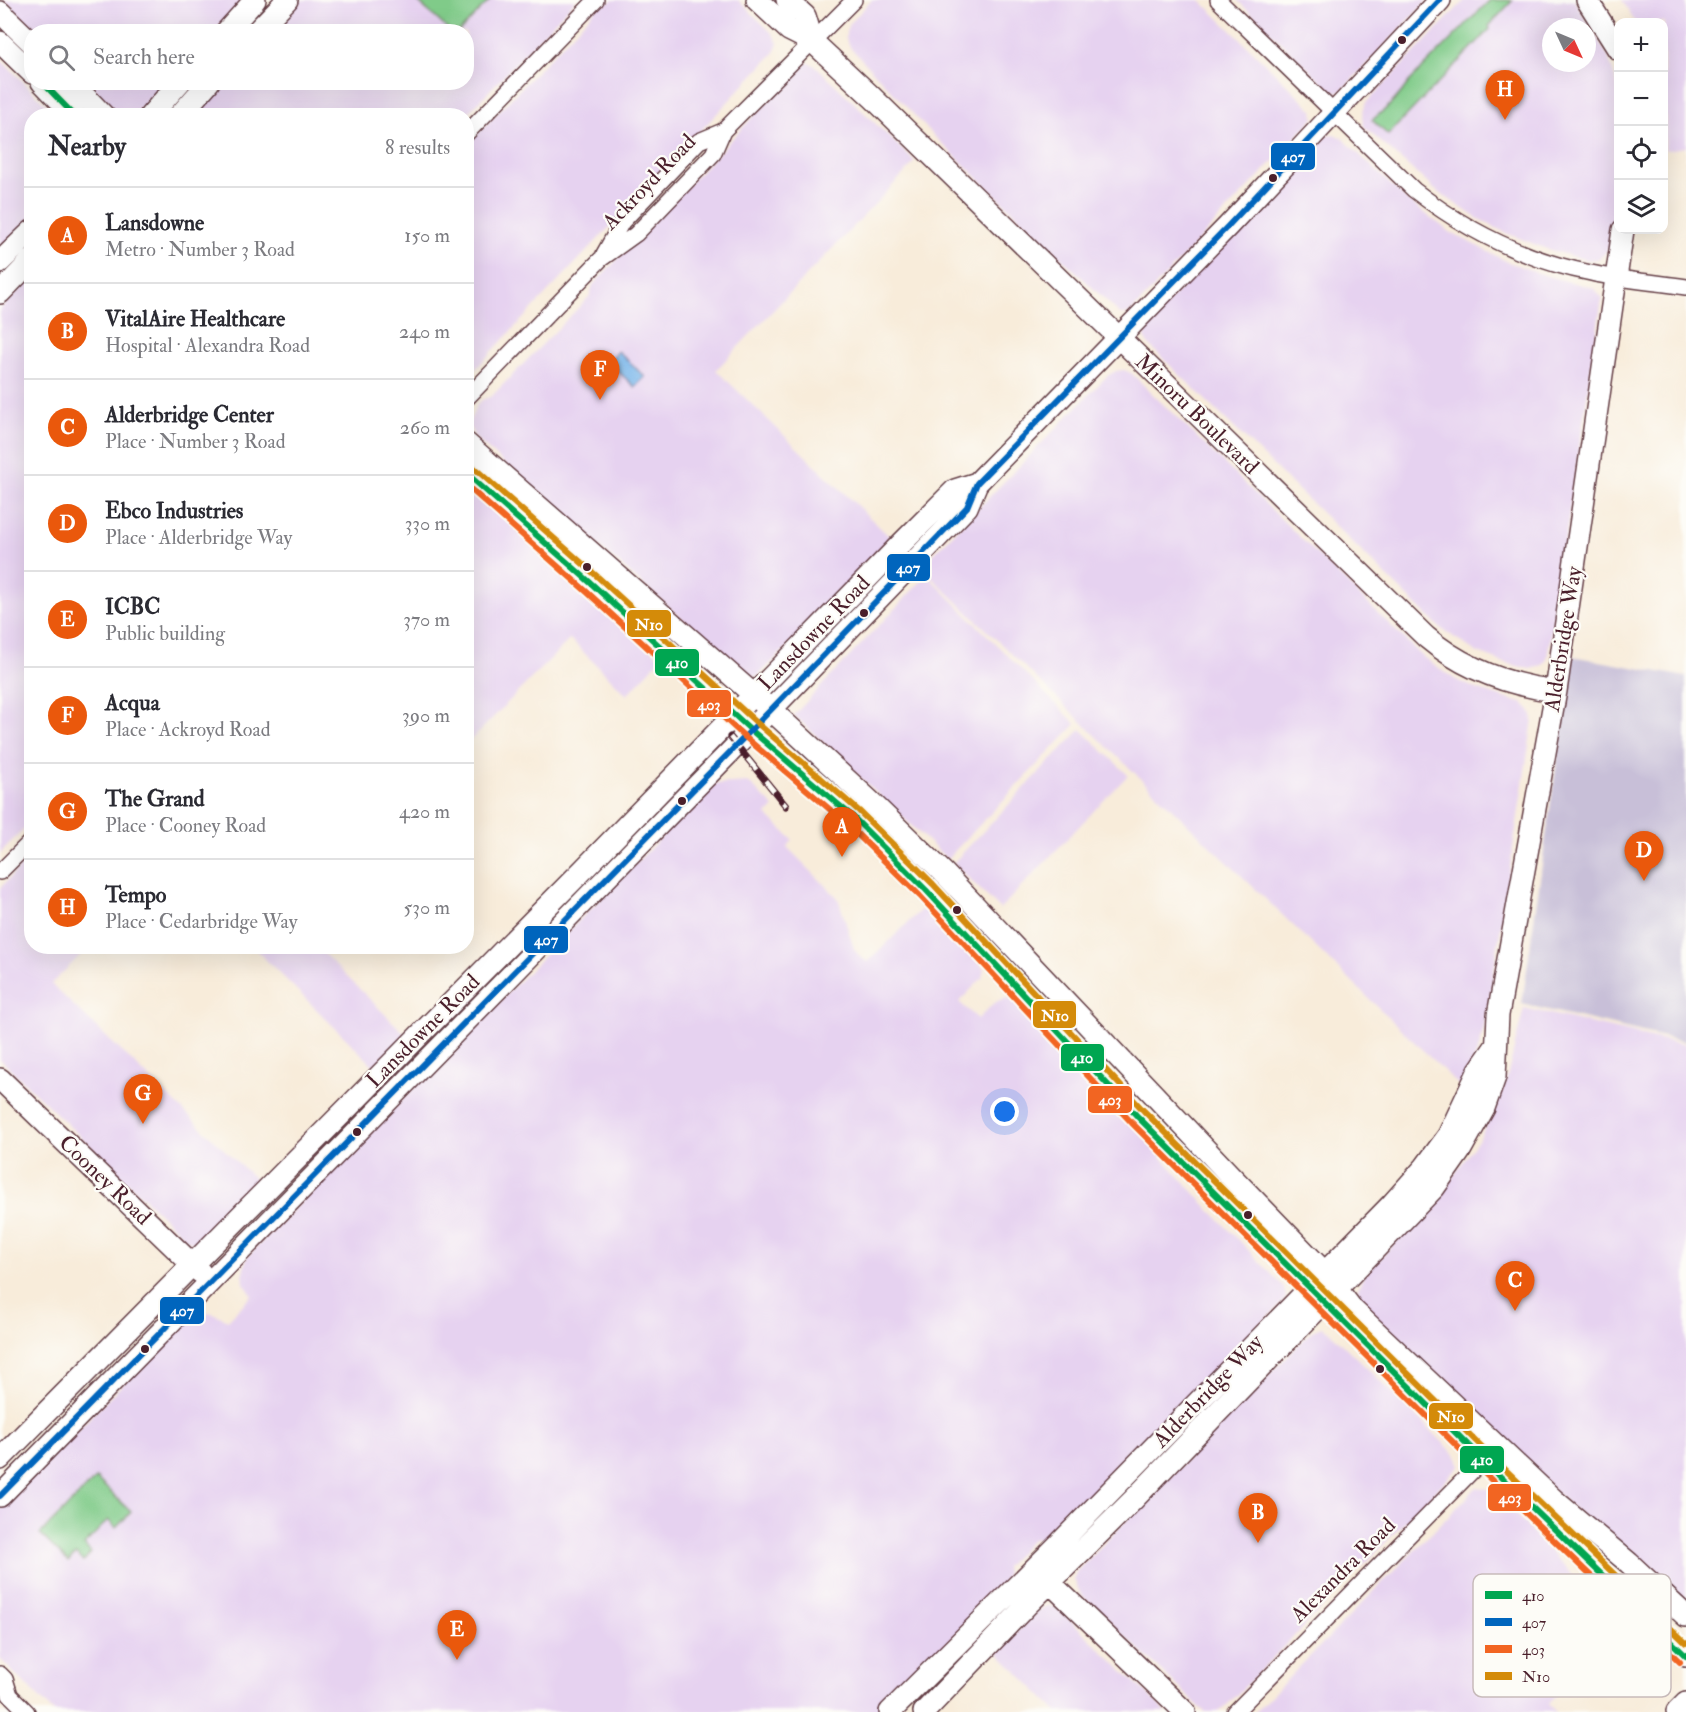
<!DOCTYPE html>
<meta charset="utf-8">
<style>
body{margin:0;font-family:"IM FELL Double Pica",serif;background:#f7f7f7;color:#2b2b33}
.controls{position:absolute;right:18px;top:18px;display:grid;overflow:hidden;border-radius:12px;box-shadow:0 6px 24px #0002}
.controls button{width:54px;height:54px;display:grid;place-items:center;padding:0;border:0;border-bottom:2px solid #e1e1e2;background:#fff;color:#2b2b33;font:30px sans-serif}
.compass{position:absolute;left:1542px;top:18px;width:54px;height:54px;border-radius:50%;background:#fff;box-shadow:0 6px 24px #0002;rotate:134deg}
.you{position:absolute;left:1005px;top:1112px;width:21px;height:21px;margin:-15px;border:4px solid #fff;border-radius:50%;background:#1a73e8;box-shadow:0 0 0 9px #1a73e833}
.badge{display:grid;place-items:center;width:39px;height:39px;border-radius:50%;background:#ea580c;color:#fff;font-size:20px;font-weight:700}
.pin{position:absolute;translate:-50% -50px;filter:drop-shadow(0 2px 3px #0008)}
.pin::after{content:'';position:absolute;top:32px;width:21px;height:18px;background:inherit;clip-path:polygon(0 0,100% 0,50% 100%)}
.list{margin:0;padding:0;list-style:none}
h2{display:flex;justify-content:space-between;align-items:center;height:78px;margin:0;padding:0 24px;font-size:26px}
h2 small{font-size:20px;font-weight:400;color:#7c7c81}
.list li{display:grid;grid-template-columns:39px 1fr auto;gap:18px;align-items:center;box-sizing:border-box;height:96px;padding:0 24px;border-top:2px solid #e1e1e2}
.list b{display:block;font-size:22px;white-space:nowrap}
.list p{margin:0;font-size:20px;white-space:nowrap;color:#7c7c81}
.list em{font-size:20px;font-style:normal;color:#7c7c81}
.icon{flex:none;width:33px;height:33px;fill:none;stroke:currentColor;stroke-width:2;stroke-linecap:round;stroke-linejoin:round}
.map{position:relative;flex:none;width:1686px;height:1712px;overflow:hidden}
.search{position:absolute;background:#fff;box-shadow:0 6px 24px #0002;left:24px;top:24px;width:450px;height:66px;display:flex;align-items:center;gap:15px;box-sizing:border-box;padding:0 21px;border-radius:24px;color:#7c7c81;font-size:22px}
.panel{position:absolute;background:#fff;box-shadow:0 6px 24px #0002;left:24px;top:108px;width:450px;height:846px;border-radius:24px}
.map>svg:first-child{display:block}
</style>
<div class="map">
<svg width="1686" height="1712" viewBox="0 0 1686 1712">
<rect width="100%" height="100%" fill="#fdfcf7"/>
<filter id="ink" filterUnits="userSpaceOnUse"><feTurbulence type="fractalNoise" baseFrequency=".0167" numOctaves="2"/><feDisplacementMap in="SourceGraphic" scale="12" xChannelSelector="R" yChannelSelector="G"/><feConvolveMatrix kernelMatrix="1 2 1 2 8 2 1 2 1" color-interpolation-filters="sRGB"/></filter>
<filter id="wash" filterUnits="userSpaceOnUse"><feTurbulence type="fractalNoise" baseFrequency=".008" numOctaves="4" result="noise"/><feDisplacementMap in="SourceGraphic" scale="24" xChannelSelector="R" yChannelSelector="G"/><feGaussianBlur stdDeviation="1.35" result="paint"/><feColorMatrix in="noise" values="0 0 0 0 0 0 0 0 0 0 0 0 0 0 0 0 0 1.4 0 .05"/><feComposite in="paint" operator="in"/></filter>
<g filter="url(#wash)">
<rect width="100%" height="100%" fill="#f8ecda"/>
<!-- built -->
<path fill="#e6d2f0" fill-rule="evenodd" d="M3,0H244L214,32L35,31Z
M302,0H576L466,115L193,116L224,83L466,82V32L272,31Z
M613,0H738L772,33L778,43L774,53L467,378V145L598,7Z
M872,0H1200L1313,110L1314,118L1130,313L1124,315L1120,314L934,136L850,47L846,39V31L849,24Z
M1237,0H1428L1340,92L1337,93L1329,89Z
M1465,0H1574L1608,56L1618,88V183L1609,246L1606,252L1598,259L1587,260L1547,249L1506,233L1475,217L1434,189L1364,127L1362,115L1366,103ZM1551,27H1587V63H1551Z
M1622,0H1686V147L1665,150L1666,101L1664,92V22H1635Z
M0,59L57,115L32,116L31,220L0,252Z
M804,63H810L818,68L915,162L716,370L894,541L758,676L753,677L748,676L475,438L469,423L477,405L482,400L492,396L589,297L593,285Z
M87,83H166L138,111L133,114L125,115L117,112Z
M1334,134L1342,138L1406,199L1450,232L1508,262L1547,276L1594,288L1602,298L1547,658L1544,664L1539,667L1530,669L1502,662L1476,652L1439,627L1147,343L1145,338L1146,330L1154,317L1326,136Z
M31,278V822L0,853V309Z
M1124,370L1131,373L1423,657L1456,680L1479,690L1524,704L1530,710L1533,719L1488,1009L1480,1044L1463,1089L921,567L1107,376L1116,371Z
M467,484L661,658L627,695L570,639L467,744Z
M927,575L1076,724L947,859L794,715Z
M1081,729L1128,775L1000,909L953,863Z
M748,782L774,807L767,815L793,840L787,847L838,898L854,949L860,957L868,962L928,903L984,968L982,978L959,1002L978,1019L994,1003L1004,998L1014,999L1022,1005L1209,1209L1283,1286L1286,1295L1285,1300L1057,1533L1045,1539H1032L1005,1567L1006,1576L1001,1588L881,1712H54L0,1659V1509L187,1319L198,1313L205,1312L213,1313L228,1320L252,1295L244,1283L243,1272L247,1257L714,784Z
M31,856L32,946L89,947L51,984L257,1181L224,1215L221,1225L199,1243L191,1242L186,1239L0,1059V888Z
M253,947H317L408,1037L377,1069Z
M1524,1008L1686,1045V1602L1651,1569L1576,1511L1360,1304L1358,1299V1287L1365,1274L1440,1195L1481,1136L1507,1078Z
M1322,1327L1330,1332L1458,1457L1460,1466L1224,1708L1217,1712H1205L1081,1595L1074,1579L1076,1572L1312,1331Z
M1477,1487L1493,1490L1619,1625L1548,1704L1556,1712H1255Z
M1047,1606L1055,1607L1061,1611L1166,1712H1058L997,1652L1035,1612Z"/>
<!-- industrial -->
<path fill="#c8bfd8" d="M1572,656L1686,677V1042L1522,1004Z"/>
<!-- green -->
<path fill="#80cb89" stroke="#65755a" stroke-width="1.5" d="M416,0H490L459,32L450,31Z
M1490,0H1513L1489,26L1490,29L1388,135L1372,120C1387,109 1398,99 1408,83Z
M96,1478L131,1512L116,1528L108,1520L84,1545L91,1553L83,1562L76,1554L68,1562L40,1534Z"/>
<!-- water -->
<path fill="#77b5ea" stroke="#606a8a" stroke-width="1.5" d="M618,351L645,377L635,387L608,362Z"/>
</g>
<g filter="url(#ink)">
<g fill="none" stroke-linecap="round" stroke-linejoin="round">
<defs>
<path id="street" d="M1218,0L1414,190C1467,231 1524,260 1591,273C1622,280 1654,282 1686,287
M466,134L596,0
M604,254L622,222L699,141L723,131L854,0
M466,399L601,259L636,234L713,154L723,131
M0,872L32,840
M0,1674L5,1679L10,1695L27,1712
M1235,1712L1483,1460"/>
<path id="secondary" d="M757,0L789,30L813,42L872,97L1426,637C1464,669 1507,685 1556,691
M787,0L805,16L813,42
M1587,0L1618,49
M0,12L32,43
M226,32L255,0
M256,32L287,0
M0,42L32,73
M42,82L75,116
M71,82L104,116
M150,116L180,82
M179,116L209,82
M0,262L32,231
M0,293L32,260
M466,443L770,709L870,801L943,872L1229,1174L1325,1273L1353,1310L1554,1500L1629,1563L1686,1616
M466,473L593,585L751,730L853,817L926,890L1138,1117L1483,1460L1686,1656
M0,1079L201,1273
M0,1459L584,869L899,546L955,490L977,483
M0,1496L730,752L967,507L977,483L1228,226L1440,0
M1040,1573L1185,1712
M890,1712L1056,1547L1391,1205L1425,1167L1448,1136L1479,1070L1495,1047
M924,1712L1028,1604L1134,1499L1434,1188L1460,1151L1484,1108L1495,1077L1498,1015L1556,691L1623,230
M1677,1712L1686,1703"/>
</defs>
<!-- street casing -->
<use href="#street" stroke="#643e45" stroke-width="18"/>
<!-- secondary casing -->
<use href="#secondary" stroke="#643e45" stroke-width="24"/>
<!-- street -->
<use href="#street" stroke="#fff" stroke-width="15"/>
<!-- secondary -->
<use href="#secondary" stroke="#fff" stroke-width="21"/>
<defs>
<path id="rail" d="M730,737L786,806"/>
</defs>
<!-- rail casing -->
<use href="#rail" stroke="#4a1f2b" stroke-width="7"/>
<!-- rail -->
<use href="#rail" stroke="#fdfcf7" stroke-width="4.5" stroke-dasharray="14" stroke-linecap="butt"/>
<defs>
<path id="bus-1" d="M42,82L75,116
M466,473L593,585L751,730L853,817L926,890L1138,1117L1483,1460L1686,1656"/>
<path id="bus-2" d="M0,1496L730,752L967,507L977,483L1228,226L1440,0"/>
<path id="bus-3" d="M466,485L587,592L745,737L847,824L920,896L1132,1123L1477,1466L1680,1662"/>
<path id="bus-4" d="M472,466L599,578L757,723L859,811L933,884L1144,1111L1489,1454L1686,1643"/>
</defs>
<!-- bus-1 casing -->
<use href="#bus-1" stroke="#fdfcf7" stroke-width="10"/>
<!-- bus-2 casing -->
<use href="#bus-2" stroke="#fdfcf7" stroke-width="10"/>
<!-- bus-3 casing -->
<use href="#bus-3" stroke="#fdfcf7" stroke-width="10"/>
<!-- bus-4 casing -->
<use href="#bus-4" stroke="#fdfcf7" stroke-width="10"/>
<!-- bus-1 -->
<use href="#bus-1" stroke="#00a651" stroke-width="6"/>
<!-- bus-2 -->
<use href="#bus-2" stroke="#0065bd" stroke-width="6"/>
<!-- bus-3 -->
<use href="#bus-3" stroke="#f26522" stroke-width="6"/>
<!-- bus-4 -->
<use href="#bus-4" stroke="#d48b09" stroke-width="6"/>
</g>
</g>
<!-- markers -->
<g fill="#4a1f2b" stroke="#fdfcf7" stroke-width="2">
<circle cx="1402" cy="40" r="5"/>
<circle cx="1273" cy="178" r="5"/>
<circle cx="587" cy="567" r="5"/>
<circle cx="864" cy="613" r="5"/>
<circle cx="682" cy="801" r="5"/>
<circle cx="957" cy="910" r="5"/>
<circle cx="357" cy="1132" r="5"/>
<circle cx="1248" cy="1215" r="5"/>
<circle cx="145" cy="1349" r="5"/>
<circle cx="1380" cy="1369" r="5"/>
</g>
<g text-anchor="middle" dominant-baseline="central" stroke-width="4.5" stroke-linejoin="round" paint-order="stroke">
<!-- street labels -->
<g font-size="22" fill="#4a1f2b" stroke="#fdfcf7">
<text transform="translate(649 182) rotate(-46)">Ackroyd Road</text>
<text transform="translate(1197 414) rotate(44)">Minoru Boulevard</text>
<text transform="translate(814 633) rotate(-46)">Lansdowne Road</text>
<text transform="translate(1563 639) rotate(-81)">Alderbridge Way</text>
<text transform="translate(423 1031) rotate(-45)">Lansdowne Road</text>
<text transform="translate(105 1180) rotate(44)">Cooney Road</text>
<text transform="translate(1208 1391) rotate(-46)">Alderbridge Way</text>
<text transform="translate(1343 1570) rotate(-45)">Alexandra Road</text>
</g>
</g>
<!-- legend -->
<rect x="1473" y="1574" width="198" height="123" rx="9" fill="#fdfcf7" stroke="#c7baba" stroke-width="1.5"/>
<rect x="1485" y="1591" width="27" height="8" fill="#00a651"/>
<rect x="1485" y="1618" width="27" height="8" fill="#0065bd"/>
<rect x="1485" y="1645" width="27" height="8" fill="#f26522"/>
<rect x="1485" y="1672" width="27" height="8" fill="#d48b09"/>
<g font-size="16" fill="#4a1f2b">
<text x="1522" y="1601">410</text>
<text x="1522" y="1628">407</text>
<text x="1522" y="1655">403</text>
<text x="1522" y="1682">N10</text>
</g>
<g stroke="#fdfcf7" stroke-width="2">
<rect x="1270" y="142" width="46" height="29" rx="6" fill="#0065bd"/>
<rect x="886" y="553" width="45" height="29" rx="6" fill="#0065bd"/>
<rect x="626" y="609" width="46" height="29" rx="6" fill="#d48b09"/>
<rect x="654" y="648" width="46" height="29" rx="6" fill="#00a651"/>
<rect x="686" y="689" width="46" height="29" rx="6" fill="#f26522"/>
<rect x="523" y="925" width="46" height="29" rx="6" fill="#0065bd"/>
<rect x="1032" y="1000" width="45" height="29" rx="6" fill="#d48b09"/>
<rect x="1060" y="1043" width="45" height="29" rx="6" fill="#00a651"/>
<rect x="1087" y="1085" width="46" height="29" rx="6" fill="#f26522"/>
<rect x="159" y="1296" width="46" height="29" rx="6" fill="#0065bd"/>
<rect x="1428" y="1402" width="46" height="28" rx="6" fill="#d48b09"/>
<rect x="1459" y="1445" width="46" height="29" rx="6" fill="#00a651"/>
<rect x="1487" y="1483" width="45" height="29" rx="6" fill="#f26522"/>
</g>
<g font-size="16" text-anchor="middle" font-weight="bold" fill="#fff">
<text x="1293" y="162">407</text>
<text x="908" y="573">407</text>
<text x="649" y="630">N10</text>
<text x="677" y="668">410</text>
<text x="709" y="710">403</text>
<text x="546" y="945">407</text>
<text x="1055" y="1021">N10</text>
<text x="1082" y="1063">410</text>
<text x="1110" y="1105">403</text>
<text x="182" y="1316">407</text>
<text x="1451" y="1422">N10</text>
<text x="1482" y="1465">410</text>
<text x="1510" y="1503">403</text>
</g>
</svg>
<div class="controls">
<button>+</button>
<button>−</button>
<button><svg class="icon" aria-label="locate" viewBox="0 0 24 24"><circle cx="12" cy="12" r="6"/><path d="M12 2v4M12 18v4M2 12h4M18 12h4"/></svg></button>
<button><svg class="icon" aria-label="layers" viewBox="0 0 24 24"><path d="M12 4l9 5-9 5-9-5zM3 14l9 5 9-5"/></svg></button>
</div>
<svg class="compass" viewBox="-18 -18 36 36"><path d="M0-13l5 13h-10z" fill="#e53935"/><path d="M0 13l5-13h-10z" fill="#7c7c81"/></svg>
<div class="you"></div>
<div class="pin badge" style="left:842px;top:857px">A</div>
<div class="pin badge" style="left:1258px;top:1543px">B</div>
<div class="pin badge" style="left:1515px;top:1311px">C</div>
<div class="pin badge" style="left:1644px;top:881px">D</div>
<div class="pin badge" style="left:457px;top:1660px">E</div>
<div class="pin badge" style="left:600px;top:400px">F</div>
<div class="pin badge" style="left:143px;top:1124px">G</div>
<div class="pin badge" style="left:1505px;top:120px">H</div>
<div class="search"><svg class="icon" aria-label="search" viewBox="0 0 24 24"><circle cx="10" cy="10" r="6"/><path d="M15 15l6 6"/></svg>Search here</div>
<section class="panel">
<h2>Nearby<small>8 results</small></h2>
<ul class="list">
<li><span class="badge">A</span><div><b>Lansdowne</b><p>Metro · Number 3 Road</p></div><em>150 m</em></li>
<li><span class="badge">B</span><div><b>VitalAire Healthcare</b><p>Hospital · Alexandra Road</p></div><em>240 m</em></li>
<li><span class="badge">C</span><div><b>Alderbridge Center</b><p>Place · Number 3 Road</p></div><em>260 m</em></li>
<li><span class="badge">D</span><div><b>Ebco Industries</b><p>Place · Alderbridge Way</p></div><em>330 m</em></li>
<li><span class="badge">E</span><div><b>ICBC</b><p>Public building</p></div><em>370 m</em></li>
<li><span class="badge">F</span><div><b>Acqua</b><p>Place · Ackroyd Road</p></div><em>390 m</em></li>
<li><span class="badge">G</span><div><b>The Grand</b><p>Place · Cooney Road</p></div><em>420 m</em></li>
<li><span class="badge">H</span><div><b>Tempo</b><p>Place · Cedarbridge Way</p></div><em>530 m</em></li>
</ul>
</section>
</div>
